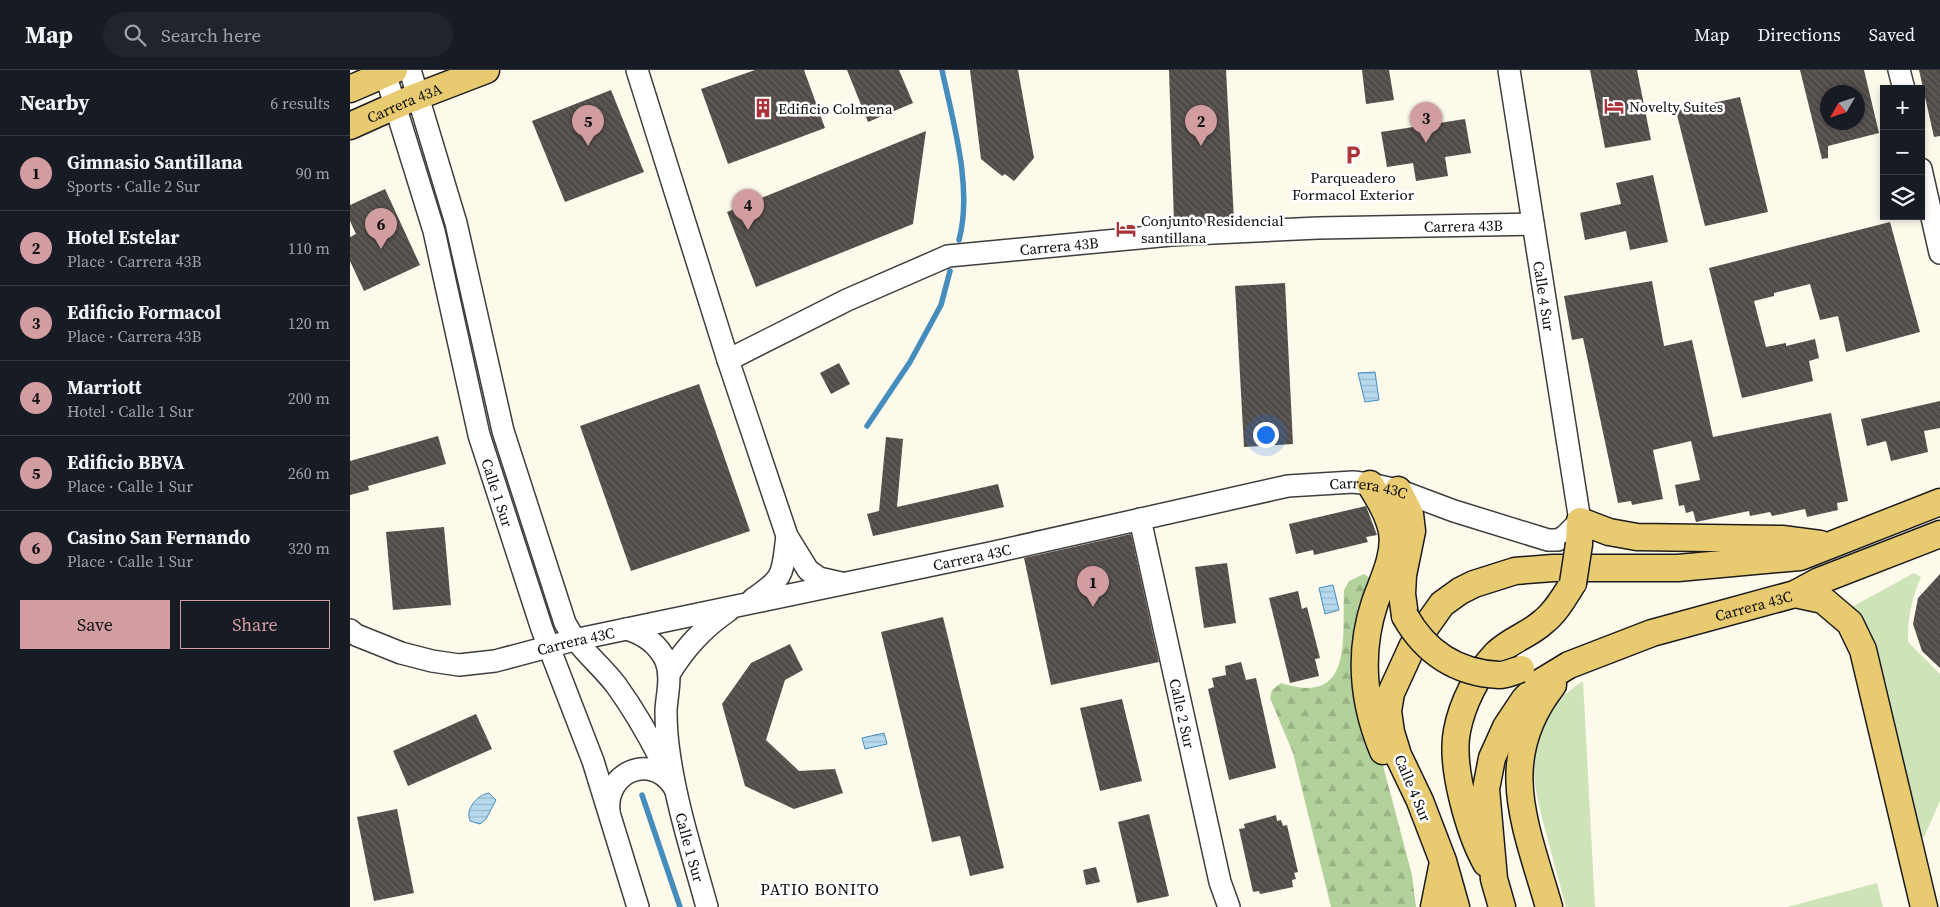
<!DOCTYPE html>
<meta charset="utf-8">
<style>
body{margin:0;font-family:"Source Serif 4",serif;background:#20242c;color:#f1f3f6}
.controls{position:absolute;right:15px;top:15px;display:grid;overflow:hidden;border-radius:0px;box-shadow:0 2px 8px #0003}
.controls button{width:45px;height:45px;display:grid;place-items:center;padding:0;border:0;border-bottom:1px solid #363941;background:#171b24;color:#f1f3f6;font:25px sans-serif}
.compass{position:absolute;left:1470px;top:15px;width:45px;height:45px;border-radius:50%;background:#171b24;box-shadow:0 2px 8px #0003;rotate:231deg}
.you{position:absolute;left:915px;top:364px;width:18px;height:18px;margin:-12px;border:4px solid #fff;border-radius:50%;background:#1a73e8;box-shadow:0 0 0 8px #1a73e833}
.badge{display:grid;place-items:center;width:32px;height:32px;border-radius:50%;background:#d19da1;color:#111;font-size:16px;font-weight:700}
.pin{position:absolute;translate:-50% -41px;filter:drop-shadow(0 1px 2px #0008)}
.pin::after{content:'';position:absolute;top:26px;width:18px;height:15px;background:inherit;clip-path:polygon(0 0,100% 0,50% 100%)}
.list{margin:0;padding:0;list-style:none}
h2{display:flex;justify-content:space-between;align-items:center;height:65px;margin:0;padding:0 20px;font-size:21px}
h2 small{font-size:16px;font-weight:400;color:#9ea1a6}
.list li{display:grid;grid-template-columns:32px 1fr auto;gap:15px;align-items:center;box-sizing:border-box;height:75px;padding:0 20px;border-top:1px solid #363941}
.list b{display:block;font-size:19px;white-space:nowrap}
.list p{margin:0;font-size:16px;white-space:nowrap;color:#9ea1a6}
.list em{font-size:16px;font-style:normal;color:#9ea1a6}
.actions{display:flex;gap:10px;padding:15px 20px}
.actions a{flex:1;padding:11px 0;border:1px solid #d19da1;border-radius:0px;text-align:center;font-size:18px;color:#d19da1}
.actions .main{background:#d19da1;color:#111}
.icon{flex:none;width:28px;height:28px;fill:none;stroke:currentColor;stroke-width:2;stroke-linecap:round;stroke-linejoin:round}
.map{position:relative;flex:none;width:1590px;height:837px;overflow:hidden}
header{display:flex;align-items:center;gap:30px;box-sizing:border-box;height:70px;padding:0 25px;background:#171b24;border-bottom:1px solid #363941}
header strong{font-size:24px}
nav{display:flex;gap:28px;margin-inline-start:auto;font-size:18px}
.search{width:350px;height:45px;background:#20242c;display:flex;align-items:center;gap:12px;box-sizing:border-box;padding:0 18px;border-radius:28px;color:#9ea1a6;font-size:19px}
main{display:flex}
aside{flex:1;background:#171b24}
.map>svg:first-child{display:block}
</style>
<header>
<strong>Map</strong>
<div class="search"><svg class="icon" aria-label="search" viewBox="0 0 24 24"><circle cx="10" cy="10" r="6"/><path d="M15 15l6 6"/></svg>Search here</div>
<nav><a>Map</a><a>Directions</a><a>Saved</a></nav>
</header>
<main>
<aside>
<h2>Nearby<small>6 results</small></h2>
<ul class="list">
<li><span class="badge">1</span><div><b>Gimnasio Santillana</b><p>Sports · Calle 2 Sur</p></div><em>90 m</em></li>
<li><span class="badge">2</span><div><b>Hotel Estelar</b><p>Place · Carrera 43B</p></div><em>110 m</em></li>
<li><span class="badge">3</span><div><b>Edificio Formacol</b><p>Place · Carrera 43B</p></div><em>120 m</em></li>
<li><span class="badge">4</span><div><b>Marriott</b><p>Hotel · Calle 1 Sur</p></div><em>200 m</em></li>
<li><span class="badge">5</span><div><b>Edificio BBVA</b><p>Place · Calle 1 Sur</p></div><em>260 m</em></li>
<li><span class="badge">6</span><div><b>Casino San Fernando</b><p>Place · Calle 1 Sur</p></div><em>320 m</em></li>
</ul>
<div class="actions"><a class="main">Save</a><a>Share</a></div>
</aside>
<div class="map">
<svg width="1590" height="837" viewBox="0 0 1590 837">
<defs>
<pattern id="forest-firs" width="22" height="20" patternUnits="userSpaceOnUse" patternTransform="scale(1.25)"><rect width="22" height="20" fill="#b3d19a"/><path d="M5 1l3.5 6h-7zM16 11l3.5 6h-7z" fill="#99b283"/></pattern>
<pattern id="water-rules" width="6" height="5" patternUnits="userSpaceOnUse" patternTransform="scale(1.25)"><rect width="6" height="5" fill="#b6d9ee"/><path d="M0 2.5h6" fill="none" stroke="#9bb9cb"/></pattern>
<pattern id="building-back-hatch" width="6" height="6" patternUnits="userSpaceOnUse" patternTransform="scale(1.25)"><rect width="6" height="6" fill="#524c49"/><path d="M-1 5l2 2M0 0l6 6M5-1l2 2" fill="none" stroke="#66615f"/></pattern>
</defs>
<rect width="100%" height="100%" fill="#fdf9eb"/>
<!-- grass -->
<path fill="#cfe3b9" d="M1564,503L1571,507C1562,527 1557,551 1558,572L1590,604V731L1574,767L1565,771L1500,538Z
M1233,611L1245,837H1216C1209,811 1202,785 1195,759C1178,696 1172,651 1233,611Z
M1527,813L1533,837H1437L1445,835Z"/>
<!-- forest -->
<path fill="url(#forest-firs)" d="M1014,504L1021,509L1027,673L1062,805L1066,837H981L943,683L920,628L922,620L931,613C1004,637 992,569 994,520L999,511Z"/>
<!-- water -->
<path fill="url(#water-rules)" stroke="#458dbd" d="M1025,302L1029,330L1015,332L1008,303Z
M983,515L989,540L975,544L969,518Z
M534,663L537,674L515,679L512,668Z
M139,723L146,730L136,749L130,754L120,751C115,739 127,725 139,723Z"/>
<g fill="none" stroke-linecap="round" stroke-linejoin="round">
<!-- stream -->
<path stroke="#458dbd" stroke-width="5.5" d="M592,0C603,52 623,118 609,170
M517,356L560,292L591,235L600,201
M292,725L330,837"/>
</g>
<!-- building -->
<path fill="url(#building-back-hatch)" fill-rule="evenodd" d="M405,0H454L475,58L378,94L351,19Z
M497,0H549L563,33L518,52Z
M620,0H668L684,88L664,111L655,104L652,106L631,89Z
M819,0H876L884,150L824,152Z
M1012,0H1039L1044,30L1016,34Z
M1240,0H1287L1301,70L1255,78Z
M1450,0H1514L1529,63L1478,76V88L1472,89ZM1478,22H1508V52H1478Z
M1569,0H1590V66L1584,67Z
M261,20L294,102L215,132L182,51Z
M1390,27L1418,142L1355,156L1326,41Z
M1115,49L1121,83L1095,87L1098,106L1066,111L1063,93L1037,97L1031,62Z
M576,61L563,154L406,217L377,142Z
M1303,105L1318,172L1280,180L1276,161L1235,170L1230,143L1271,134L1266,113Z
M35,119L70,195L14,221L0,191V167L6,164L0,151V135Z
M1540,152L1570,262L1496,282L1488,246L1470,250L1460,214L1424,223V226L1404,231L1416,277L1436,273V276L1465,269L1469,288L1459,291L1463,311L1392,328L1359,198Z
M1302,211L1314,276L1342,270L1363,367L1481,343L1498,431L1487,433L1488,440L1457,447L1455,439L1422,446L1420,442L1400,446L1399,441L1346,452L1343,441L1336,443L1334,435L1329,436L1325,415L1350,410L1341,371L1303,380L1313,429L1282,435L1281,431L1268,433L1233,268L1222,270L1214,226Z
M935,213L943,374L894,377L885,216Z
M489,293L500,314L481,324L470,303Z
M349,314L400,461L281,501L230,356Z
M1590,331V358L1574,361L1578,382L1541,391L1536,371L1517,376L1511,349Z
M88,366L96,394L18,416L19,420L0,425V391Z
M536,367L553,369L547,437L648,414L654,437L523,466L517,444L529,441Z
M1016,436L1027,465L1016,467L1018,472L964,485L963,480L946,484L939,454Z
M94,457L101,535L43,540L36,462Z
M781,464L809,592L701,615L674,488Z
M877,493L886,553L854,558L845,497Z
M1590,504V598L1572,581L1563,554L1568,528Z
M948,521L952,539L957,537L970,588L965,589L969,606L940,613L919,528Z
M593,547L654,798L620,806L610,766L582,772L531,562Z
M440,574L453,600L435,610L416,670L449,701L485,699L493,723L444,739L395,716L372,634L401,593Z
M891,592L896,610L906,608L926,698L879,710L858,619L864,617L862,608L876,605L875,596Z
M772,629L792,711L750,721L730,638Z
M126,644L142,679L58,716L43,681Z
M47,739L64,823L24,831L7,747Z
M799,744L819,826L787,833L768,752Z
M926,745L927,751L931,750L933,756L937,755L948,802L944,803L946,809L942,810L943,817L910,824L909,821L903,822L889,759L895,758L894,754Z
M746,797L750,812L736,815L733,800Z"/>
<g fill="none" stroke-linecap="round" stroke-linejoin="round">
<defs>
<g id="minor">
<path id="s1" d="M34,0L84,161L129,365L192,559L243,691L288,837"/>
<path d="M60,0L106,153L153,361L215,553C228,578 249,593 266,615C290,648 308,682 325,719"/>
<path d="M287,0L378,290L437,466L458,500L469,508L491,513"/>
<path d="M1549,0L1554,19"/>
<path d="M1571,99L1590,183"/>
<path id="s2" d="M378,290L497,230L598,186L821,165L968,158L1183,154"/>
<path id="s3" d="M790,449L870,812L879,837"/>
<path d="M403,529C436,507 432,503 437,466"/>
<path id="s4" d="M276,559C294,564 308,574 316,591C322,607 317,624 316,640C316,654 317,669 319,682C326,734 343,786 357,837"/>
<path id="s5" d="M0,560L6,565L51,583L82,591L109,595L145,591L224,570L640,483L938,416L1003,412L1020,414L1048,420L1104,441L1198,470H1208L1215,466L1230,451L1159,0"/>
<path d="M319,604C335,578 352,559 378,541"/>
<path d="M259,741C255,703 299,683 322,714"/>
</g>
<g id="major">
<path d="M0,19L44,0"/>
<path id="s6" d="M0,56L58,30L136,0"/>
<path d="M1020,414C1029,429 1039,445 1042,462C1046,485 1032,512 1025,532C1008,583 1013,633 1033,681"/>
<path d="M1048,420L1060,444L1062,461L1053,505L1052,524L1055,546"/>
<path d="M1229,474L1230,451L1259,462L1287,467L1432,469L1470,474"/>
<path d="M1445,524L1473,530L1500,553L1513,580L1574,837"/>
<path d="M1136,793C1119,762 1100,696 1107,661C1112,634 1127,604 1146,584C1160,570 1179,565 1193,552C1206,542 1214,527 1223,513"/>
<path d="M1084,837L1092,797"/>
<path d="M1106,837L1093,791L1070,731L1048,685L1041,662L1038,641L1041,623L1063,575L1092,534L1110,521L1124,514L1165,501L1203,498H1328L1450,487L1590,432"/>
<path id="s7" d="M1152,837L1144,809L1136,719L1142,688L1156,657L1174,630L1191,612L1219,595L1302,563L1445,524L1469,511L1590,464"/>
<path d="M1199,837C1176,756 1144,690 1203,615"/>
</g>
</defs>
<!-- minor casing -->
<use href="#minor" stroke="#3e3e3e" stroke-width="24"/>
<!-- major casing -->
<use href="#major" stroke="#1c1c1c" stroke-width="29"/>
<!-- minor -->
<use href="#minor" stroke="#fff" stroke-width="21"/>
<!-- major -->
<use href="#major" stroke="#e8cb70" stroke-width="26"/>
<defs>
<path id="major-bridge" d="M1223,513L1229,474
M1055,546C1075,582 1107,603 1149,605C1156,605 1165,601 1171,599"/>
</defs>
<!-- major-bridge casing -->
<use href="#major-bridge" stroke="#1c1c1c" stroke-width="29" stroke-linecap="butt"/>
<!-- major-bridge -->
<use href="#major-bridge" stroke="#e8cb70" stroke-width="26"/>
</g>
<!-- icons -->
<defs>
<symbol id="hotel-bare" viewBox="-9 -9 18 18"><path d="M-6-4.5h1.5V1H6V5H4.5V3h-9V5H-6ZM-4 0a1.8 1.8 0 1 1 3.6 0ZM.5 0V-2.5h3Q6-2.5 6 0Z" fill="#aa343a" stroke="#fff" stroke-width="2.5" paint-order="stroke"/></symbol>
<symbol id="building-bare" viewBox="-9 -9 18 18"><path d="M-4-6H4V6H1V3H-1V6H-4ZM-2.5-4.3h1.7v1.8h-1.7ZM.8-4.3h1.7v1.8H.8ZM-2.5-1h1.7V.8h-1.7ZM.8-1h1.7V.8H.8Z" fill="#aa343a" stroke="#fff" stroke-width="2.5" paint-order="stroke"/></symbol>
<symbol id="parking-bare" viewBox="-9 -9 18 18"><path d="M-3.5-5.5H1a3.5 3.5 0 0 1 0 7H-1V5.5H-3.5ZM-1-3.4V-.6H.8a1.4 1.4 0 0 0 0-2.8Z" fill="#aa343a" stroke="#fff" stroke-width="2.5" paint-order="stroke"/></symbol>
</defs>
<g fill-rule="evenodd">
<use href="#hotel-bare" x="1250" y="22" width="28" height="28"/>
<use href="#building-bare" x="399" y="24" width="28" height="28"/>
<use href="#parking-bare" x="989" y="71" width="28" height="28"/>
<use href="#hotel-bare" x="762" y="145" width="28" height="28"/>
</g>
<g text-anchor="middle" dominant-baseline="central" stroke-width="5" stroke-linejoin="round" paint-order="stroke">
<!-- street labels -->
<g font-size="15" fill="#0b0b0b" stroke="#fff">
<text stroke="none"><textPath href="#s6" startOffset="59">Carrera 43A</textPath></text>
<text stroke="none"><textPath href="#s2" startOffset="760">Carrera 43B</textPath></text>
<text stroke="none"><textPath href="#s2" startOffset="355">Carrera 43B</textPath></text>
<text transform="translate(1194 226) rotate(81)">Calle 4 Sur</text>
<text stroke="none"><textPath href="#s5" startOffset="1045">Carrera 43C</textPath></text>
<text stroke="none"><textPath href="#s1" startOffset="438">Calle 1 Sur</textPath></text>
<text stroke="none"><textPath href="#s5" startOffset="640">Carrera 43C</textPath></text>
<text stroke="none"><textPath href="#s7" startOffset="469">Carrera 43C</textPath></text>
<text stroke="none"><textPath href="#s5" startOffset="235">Carrera 43C</textPath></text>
<text stroke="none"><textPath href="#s3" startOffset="199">Calle 2 Sur</textPath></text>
<text transform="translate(1063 718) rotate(67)">Calle 4 Sur</text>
<text stroke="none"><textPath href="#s4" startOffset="242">Calle 1 Sur</textPath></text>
</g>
<!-- poi labels -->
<g font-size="15" fill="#0b0b0b" stroke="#fff" text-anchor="start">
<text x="1279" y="36">Novelty Suites</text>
<text x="428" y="38">Edificio Colmena</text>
<text x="1003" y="107" text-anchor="middle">Parqueadero<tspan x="1003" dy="17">Formacol Exterior</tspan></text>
<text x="791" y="150">Conjunto Residencial<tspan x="791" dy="17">santillana</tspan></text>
</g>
<!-- neighbourhood labels -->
<g font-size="16" letter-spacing="1" fill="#0b0b0b" stroke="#fff">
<text x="470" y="819">PATIO BONITO</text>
</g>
</g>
</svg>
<div class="controls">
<button>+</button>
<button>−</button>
<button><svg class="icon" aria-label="layers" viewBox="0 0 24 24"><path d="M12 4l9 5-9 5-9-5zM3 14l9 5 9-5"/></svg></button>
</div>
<svg class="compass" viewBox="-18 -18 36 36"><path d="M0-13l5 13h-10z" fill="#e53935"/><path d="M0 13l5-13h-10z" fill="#9ea1a6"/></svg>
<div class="you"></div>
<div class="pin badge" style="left:743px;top:537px">1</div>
<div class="pin badge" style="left:851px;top:76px">2</div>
<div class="pin badge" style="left:1076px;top:73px">3</div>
<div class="pin badge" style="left:398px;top:160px">4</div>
<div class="pin badge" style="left:238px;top:76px">5</div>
<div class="pin badge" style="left:31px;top:179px">6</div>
</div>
</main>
